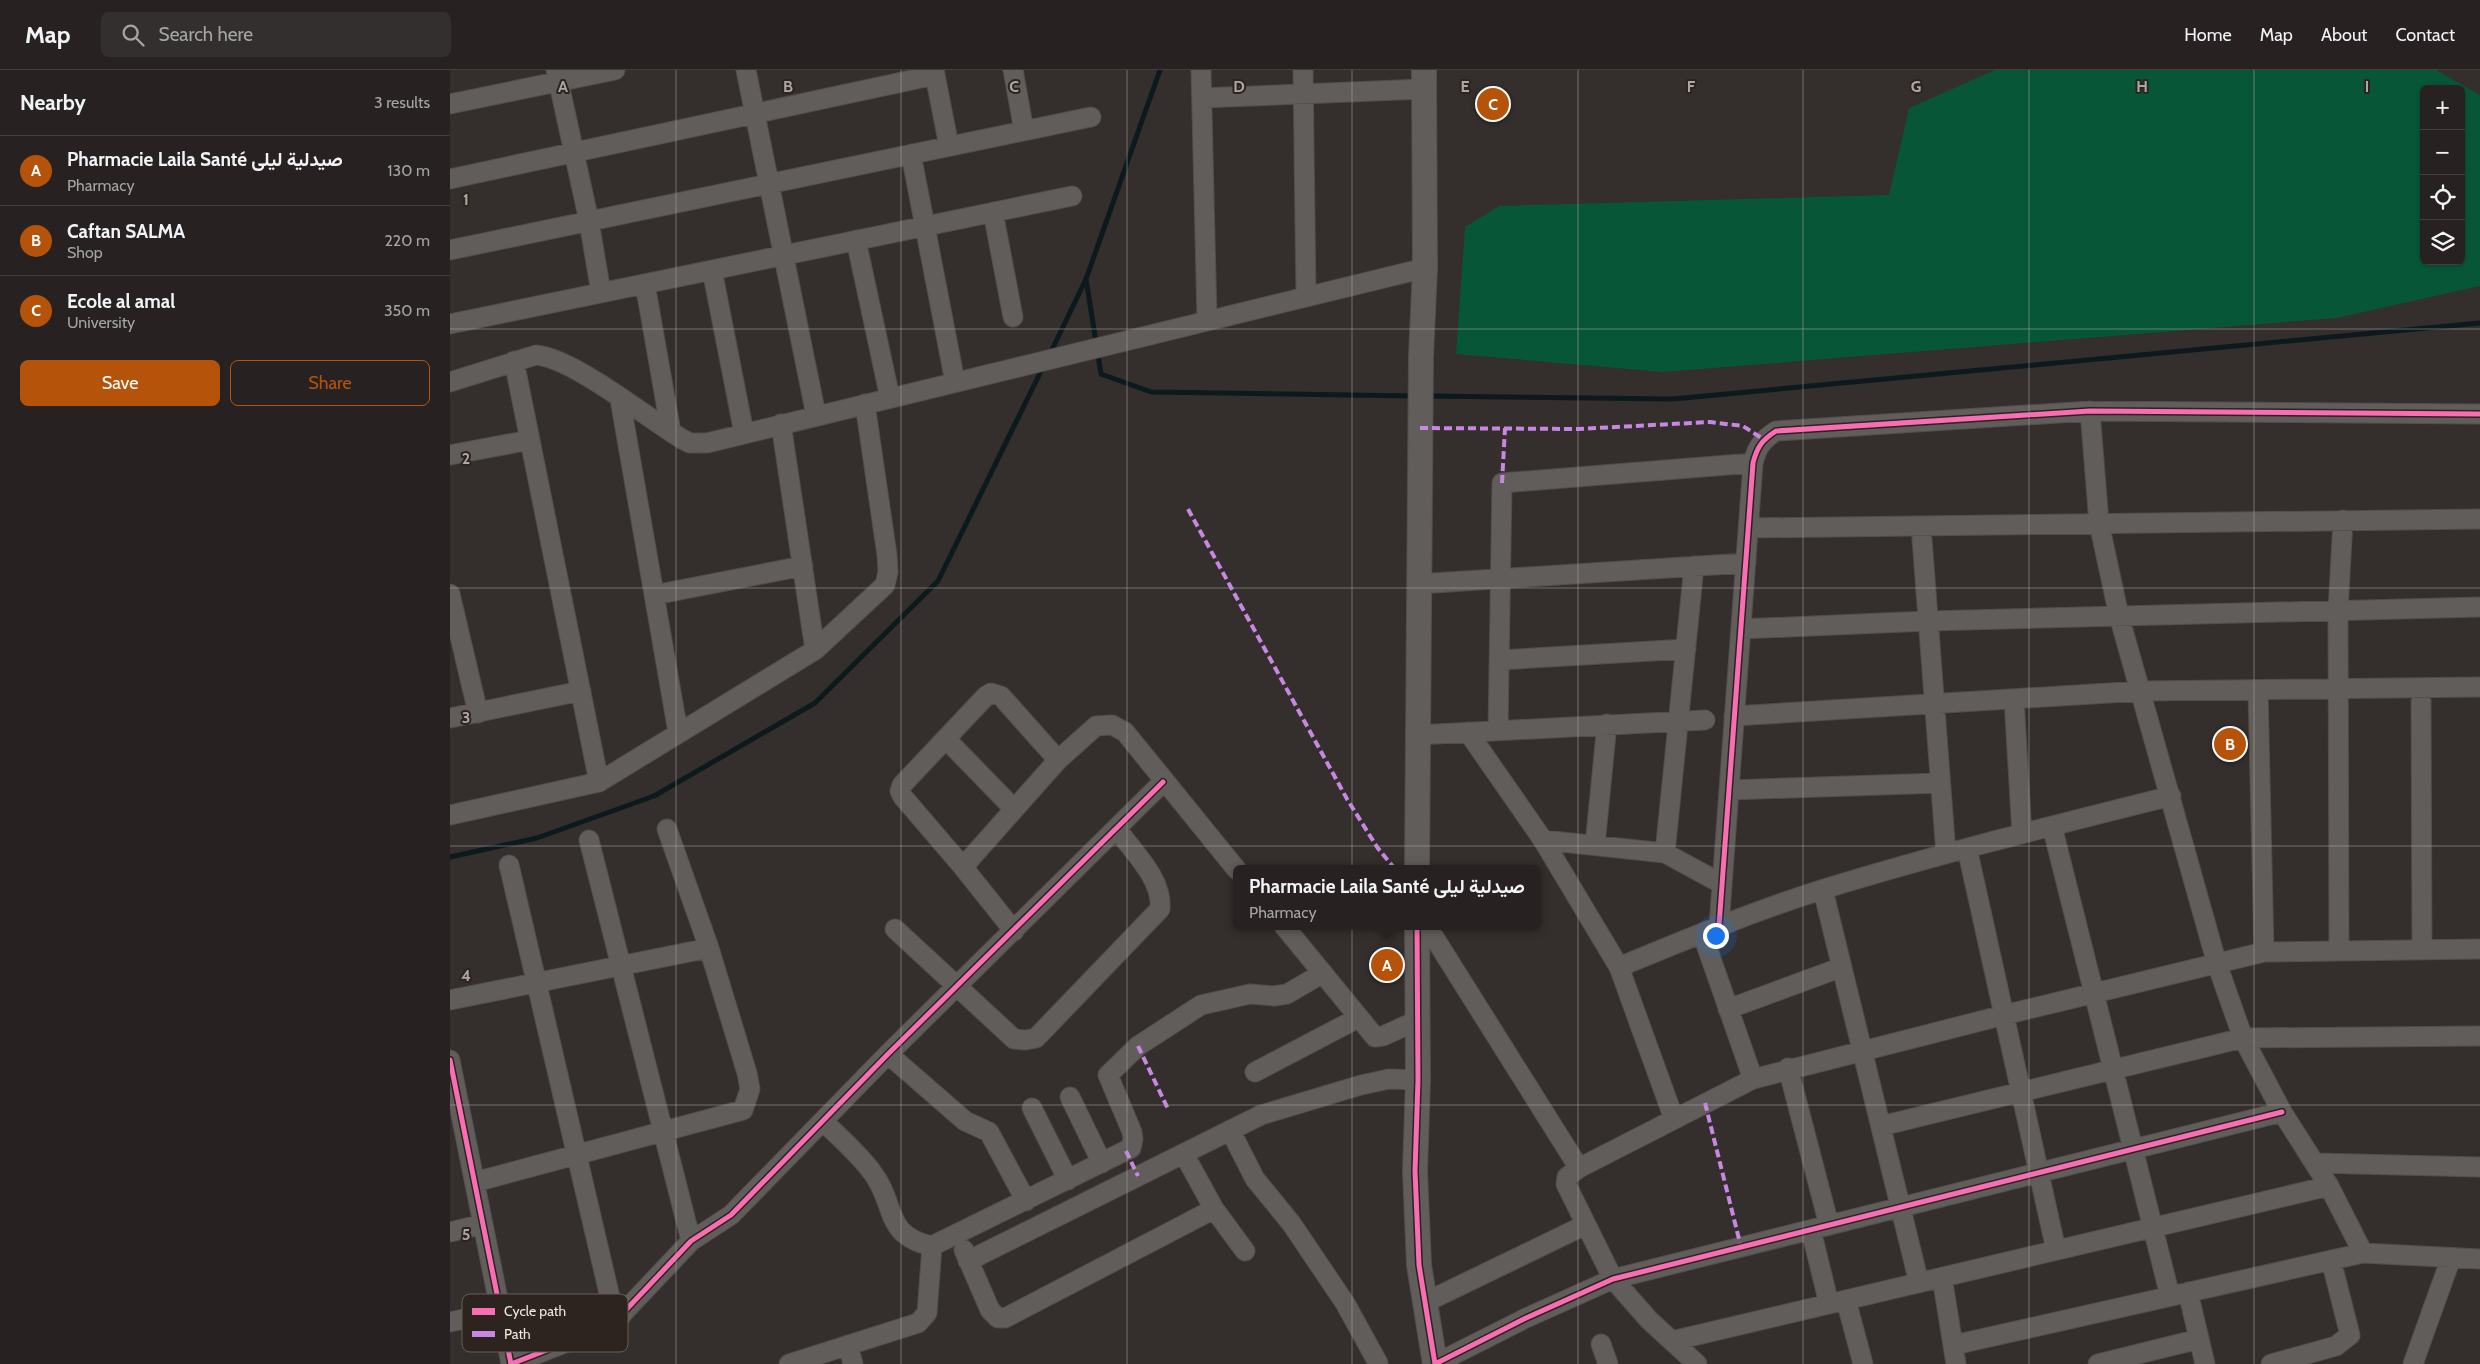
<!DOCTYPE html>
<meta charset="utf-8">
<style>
body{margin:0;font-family:Cabin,Vazirmatn,sans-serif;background:#332f2e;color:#f1f3f6}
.controls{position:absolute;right:15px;top:15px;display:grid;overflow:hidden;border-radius:8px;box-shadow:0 1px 4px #0004}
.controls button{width:45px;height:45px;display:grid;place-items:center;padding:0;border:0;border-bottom:1px solid #433f3f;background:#272221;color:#f1f3f6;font:25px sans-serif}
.you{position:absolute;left:1265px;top:865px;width:18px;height:18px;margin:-12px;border:4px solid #fff;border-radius:50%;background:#1a73e8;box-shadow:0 0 0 8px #1a73e833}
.badge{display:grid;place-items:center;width:32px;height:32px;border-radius:50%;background:#b45309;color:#fff;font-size:16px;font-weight:700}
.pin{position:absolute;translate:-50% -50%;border:2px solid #fff;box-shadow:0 1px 5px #0006}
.popup{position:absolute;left:783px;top:795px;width:308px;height:65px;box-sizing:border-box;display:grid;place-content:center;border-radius:8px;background:#272221;filter:drop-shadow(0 1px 4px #0005);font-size:16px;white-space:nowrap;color:#a4a4a5}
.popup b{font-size:19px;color:#f1f3f6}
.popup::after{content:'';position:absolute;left:50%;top:100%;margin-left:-10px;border:10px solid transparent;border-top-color:#272221}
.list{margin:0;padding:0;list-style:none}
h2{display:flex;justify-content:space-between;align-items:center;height:65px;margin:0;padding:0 20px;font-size:21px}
h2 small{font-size:16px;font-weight:400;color:#a4a4a5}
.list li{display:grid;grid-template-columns:32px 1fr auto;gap:15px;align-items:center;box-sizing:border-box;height:70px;padding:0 20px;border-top:1px solid #433f3f}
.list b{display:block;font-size:19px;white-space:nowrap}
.list p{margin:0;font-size:16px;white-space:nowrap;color:#a4a4a5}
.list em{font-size:16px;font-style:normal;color:#a4a4a5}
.actions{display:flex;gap:10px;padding:15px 20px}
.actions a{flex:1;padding:11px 0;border:1px solid #b45309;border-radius:8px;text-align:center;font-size:18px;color:#b45309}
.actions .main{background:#b45309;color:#fff}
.icon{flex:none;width:28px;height:28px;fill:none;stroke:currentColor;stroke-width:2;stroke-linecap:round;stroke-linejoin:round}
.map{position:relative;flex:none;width:2030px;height:1294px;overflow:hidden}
header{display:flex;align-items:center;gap:30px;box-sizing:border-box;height:70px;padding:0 25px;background:#272221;border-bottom:1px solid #433f3f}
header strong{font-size:24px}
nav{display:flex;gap:28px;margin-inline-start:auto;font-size:18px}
.search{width:350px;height:45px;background:#332f2e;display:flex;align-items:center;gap:12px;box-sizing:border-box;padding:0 18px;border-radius:8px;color:#a4a4a5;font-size:19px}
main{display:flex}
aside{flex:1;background:#272221}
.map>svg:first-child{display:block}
</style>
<header>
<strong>Map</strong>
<div class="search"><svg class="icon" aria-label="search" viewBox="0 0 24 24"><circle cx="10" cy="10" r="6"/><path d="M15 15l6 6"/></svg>Search here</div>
<nav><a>Home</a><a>Map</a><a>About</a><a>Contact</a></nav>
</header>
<main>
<aside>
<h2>Nearby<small>3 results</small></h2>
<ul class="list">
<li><span class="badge">A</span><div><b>Pharmacie Laila Santé صيدلية ليلى</b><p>Pharmacy</p></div><em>130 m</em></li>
<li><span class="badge">B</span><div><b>Caftan SALMA</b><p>Shop</p></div><em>220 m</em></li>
<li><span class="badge">C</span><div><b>Ecole al amal</b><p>University</p></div><em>350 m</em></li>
</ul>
<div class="actions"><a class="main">Save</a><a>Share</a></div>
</aside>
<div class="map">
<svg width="2030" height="1294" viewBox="0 0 2030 1294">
<rect width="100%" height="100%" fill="#342e2c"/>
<!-- green -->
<path fill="#075637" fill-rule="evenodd" d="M1545,0H1986L2030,25V216L1887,248L1213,302L1006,284L1015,157L1049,136L1439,125L1459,38ZM1974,19H2011V191H1974Z"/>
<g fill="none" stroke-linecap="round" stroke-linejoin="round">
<!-- stream -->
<path stroke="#0c1a1d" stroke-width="5" d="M636,209L651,304L701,322L963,326
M599,286L636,209L710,0
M977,326L1223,329L2030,253
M0,787L87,768L204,726L365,633L488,511L594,295"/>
<defs>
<path id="minor" d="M106,0L139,151L151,223
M296,0L366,345
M484,0L499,76
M563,0L574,61
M751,0L757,250
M853,0L856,226
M752,28L973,19
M0,34L165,0
M461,84L505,312
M0,109L485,5
M543,142L563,247
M406,170L440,328
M0,180L641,47
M262,200L294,363
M195,214L221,362
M0,254L622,126
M64,291L149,712
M0,312L86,285C123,288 197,348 232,369L240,373H257L975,198
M170,329L228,662
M1640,341L1649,453L1669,546L1767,894L1793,968L1832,1042L1879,1116L1913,1183L2030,1189
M331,354L365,580
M0,385L80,370
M1471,456L1496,784
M1299,458L2030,449
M968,514L1296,493
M0,524L28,643
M204,525L353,496
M1291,559L1478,551L2030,537
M1050,590L1236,579
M1971,618L1972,880
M1808,620L1814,882
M1564,629L1572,764
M1284,646L1691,621L2030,617
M0,648L131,621
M1048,661L1052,413L1303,393
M1018,662L1093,770L1169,897L1224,1049
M967,665L1255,650
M496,669L564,739
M1279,720L1490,713
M0,745L149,712L365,580L435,515L438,502L437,485L415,334
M1602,756L1720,1226
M139,770L241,1171
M1093,770L1215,783L1272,814
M1145,775L1157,654
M1517,778L1606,1180
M1215,783L1244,496
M59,795L166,1253
M513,797L608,690L646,656L662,655L675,662L787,800
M1373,820L1469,1213
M834,856L925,967L933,966L966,951
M977,856L1129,1098
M1269,856L1303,393C1307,377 1312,370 1326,361L1640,341L2030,344
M445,859L564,969L576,970L586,968L710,839C713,809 683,782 667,759
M564,861L513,797L453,727L450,721L452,715L536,626L541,623L551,626L608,690
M1252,863L1303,1009
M1889,881L1888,541L1893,450
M1169,897C1237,869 1304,841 1374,819C1488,784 1605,755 1721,726
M0,930L259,878
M1278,939L1392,897
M438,984L515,1051L539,1062L576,1131
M0,990L61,1294L166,1253L173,1243L241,1171L281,1145L438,984L713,712
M1338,998L1379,1155
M805,1002L908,948
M620,1027L652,1093
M582,1038L618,1110
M373,1051C390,1068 408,1083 422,1102C447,1134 432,1165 482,1176L681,1078L683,1069L682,1062L658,1005L688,976L751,935L800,924L824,926L837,924L873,903
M1431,1056L1793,968L2030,966
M780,1060L805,1109L841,1153L895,1233L928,1293
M734,1084L764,1139L795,1181
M1865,1093L2030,1097
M25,1112L293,1040L300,1019L297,1003L259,878L217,759
M1361,1160L1379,1234
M0,1162L33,1154
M514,1180L540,1240L548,1248H555L764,1139
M518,1191L811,1045L911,1015L939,1009L968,1010
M1492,1207L1506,1294
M1738,1222L1755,1294
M1396,1230L1413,1294
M974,1233L1135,1155
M0,1252L50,1241
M1222,1271L1879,1116
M1151,1274L1158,1294
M398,1275L403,1294
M1504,1275L1913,1183
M339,1294L468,1253L477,1243L482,1176
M985,1294L1076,1248L1163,1209L1832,1042
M1247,1294L1199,1250L1163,1209L1116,1114L1117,1107L1129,1098L1303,1009L1554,945L1814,882L2030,879
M1648,1294L1749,1269
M1821,1294L1886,1276L1900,1265L1881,1190
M1963,1294L2001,1188"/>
<path id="tertiary" d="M967,799L971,286L975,198L974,0
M967,856L968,1010L965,1101L969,1195L985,1294"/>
</defs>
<!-- minor casing -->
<use href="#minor" stroke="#524d4b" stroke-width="21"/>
<!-- tertiary casing -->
<use href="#tertiary" stroke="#524d4b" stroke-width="26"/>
<!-- minor -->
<use href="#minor" stroke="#615d5b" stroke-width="19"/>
<!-- tertiary -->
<use href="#tertiary" stroke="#615d5b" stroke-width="24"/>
<!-- quiet -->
<path stroke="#c787e3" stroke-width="4" stroke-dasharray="8 4" stroke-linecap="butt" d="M970,358L1128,359L1260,352L1293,356L1313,369
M1052,413L1055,358
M738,439L897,729L927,777L945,799
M688,976L718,1039
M1255,1033L1291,1177
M676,1081L688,1106"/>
<defs>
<path id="cycleway" d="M967,856L968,1010L965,1101L969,1195L985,1294L1076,1248L1163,1209L1832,1042
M1269,856L1303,393C1307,377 1312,370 1326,361L1640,341L2030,344
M0,990L61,1294L166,1253L173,1243L241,1171L281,1145L438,984L713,712"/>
</defs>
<!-- cycleway casing -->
<use href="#cycleway" stroke="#2d231f" stroke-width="8"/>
<!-- cycleway -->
<use href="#cycleway" stroke="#f96db3" stroke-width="5"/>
</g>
<!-- grid -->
<path fill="none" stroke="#ada7a4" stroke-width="1" stroke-opacity="0.55" d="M226,0V1294M451,0V1294M677,0V1294M902,0V1294M1128,0V1294M1353,0V1294M1579,0V1294M1804,0V1294M0,259H2030M0,518H2030M0,776H2030M0,1035H2030"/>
<!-- legend -->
<rect x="12" y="1224" width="166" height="58" rx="8" fill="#2d231f" stroke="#675e5a" stroke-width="1"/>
<rect x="22" y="1238" width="23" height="7" fill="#f96db3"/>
<rect x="22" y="1261" width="23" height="6" fill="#c787e3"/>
<g font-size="14" fill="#eee8e5">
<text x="54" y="1246">Cycle path</text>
<text x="54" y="1269">Path</text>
</g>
<g font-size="16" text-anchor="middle" font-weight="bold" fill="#ada7a4" stroke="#2d231f" stroke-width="4" stroke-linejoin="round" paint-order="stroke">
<text x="113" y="22">A</text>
<text x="338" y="22">B</text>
<text x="564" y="22">C</text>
<text x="789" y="22">D</text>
<text x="1015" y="22">E</text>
<text x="1241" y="22">F</text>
<text x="1466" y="22">G</text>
<text x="1692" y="22">H</text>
<text x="1917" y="22">I</text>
<text x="16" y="135">1</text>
<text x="16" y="394">2</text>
<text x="16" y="653">3</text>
<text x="16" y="911">4</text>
<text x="16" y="1170">5</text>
</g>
</svg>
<div class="controls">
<button>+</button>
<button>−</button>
<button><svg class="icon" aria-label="locate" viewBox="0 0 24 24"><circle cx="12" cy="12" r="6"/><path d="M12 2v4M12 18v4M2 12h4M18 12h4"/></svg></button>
<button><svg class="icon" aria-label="layers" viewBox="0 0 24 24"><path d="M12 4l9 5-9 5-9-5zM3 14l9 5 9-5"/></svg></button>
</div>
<div class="you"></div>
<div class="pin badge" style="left:937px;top:895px">A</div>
<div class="popup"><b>Pharmacie Laila Santé صيدلية ليلى</b>Pharmacy</div>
<div class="pin badge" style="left:1780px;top:674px">B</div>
<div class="pin badge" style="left:1043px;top:34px">C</div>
</div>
</main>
